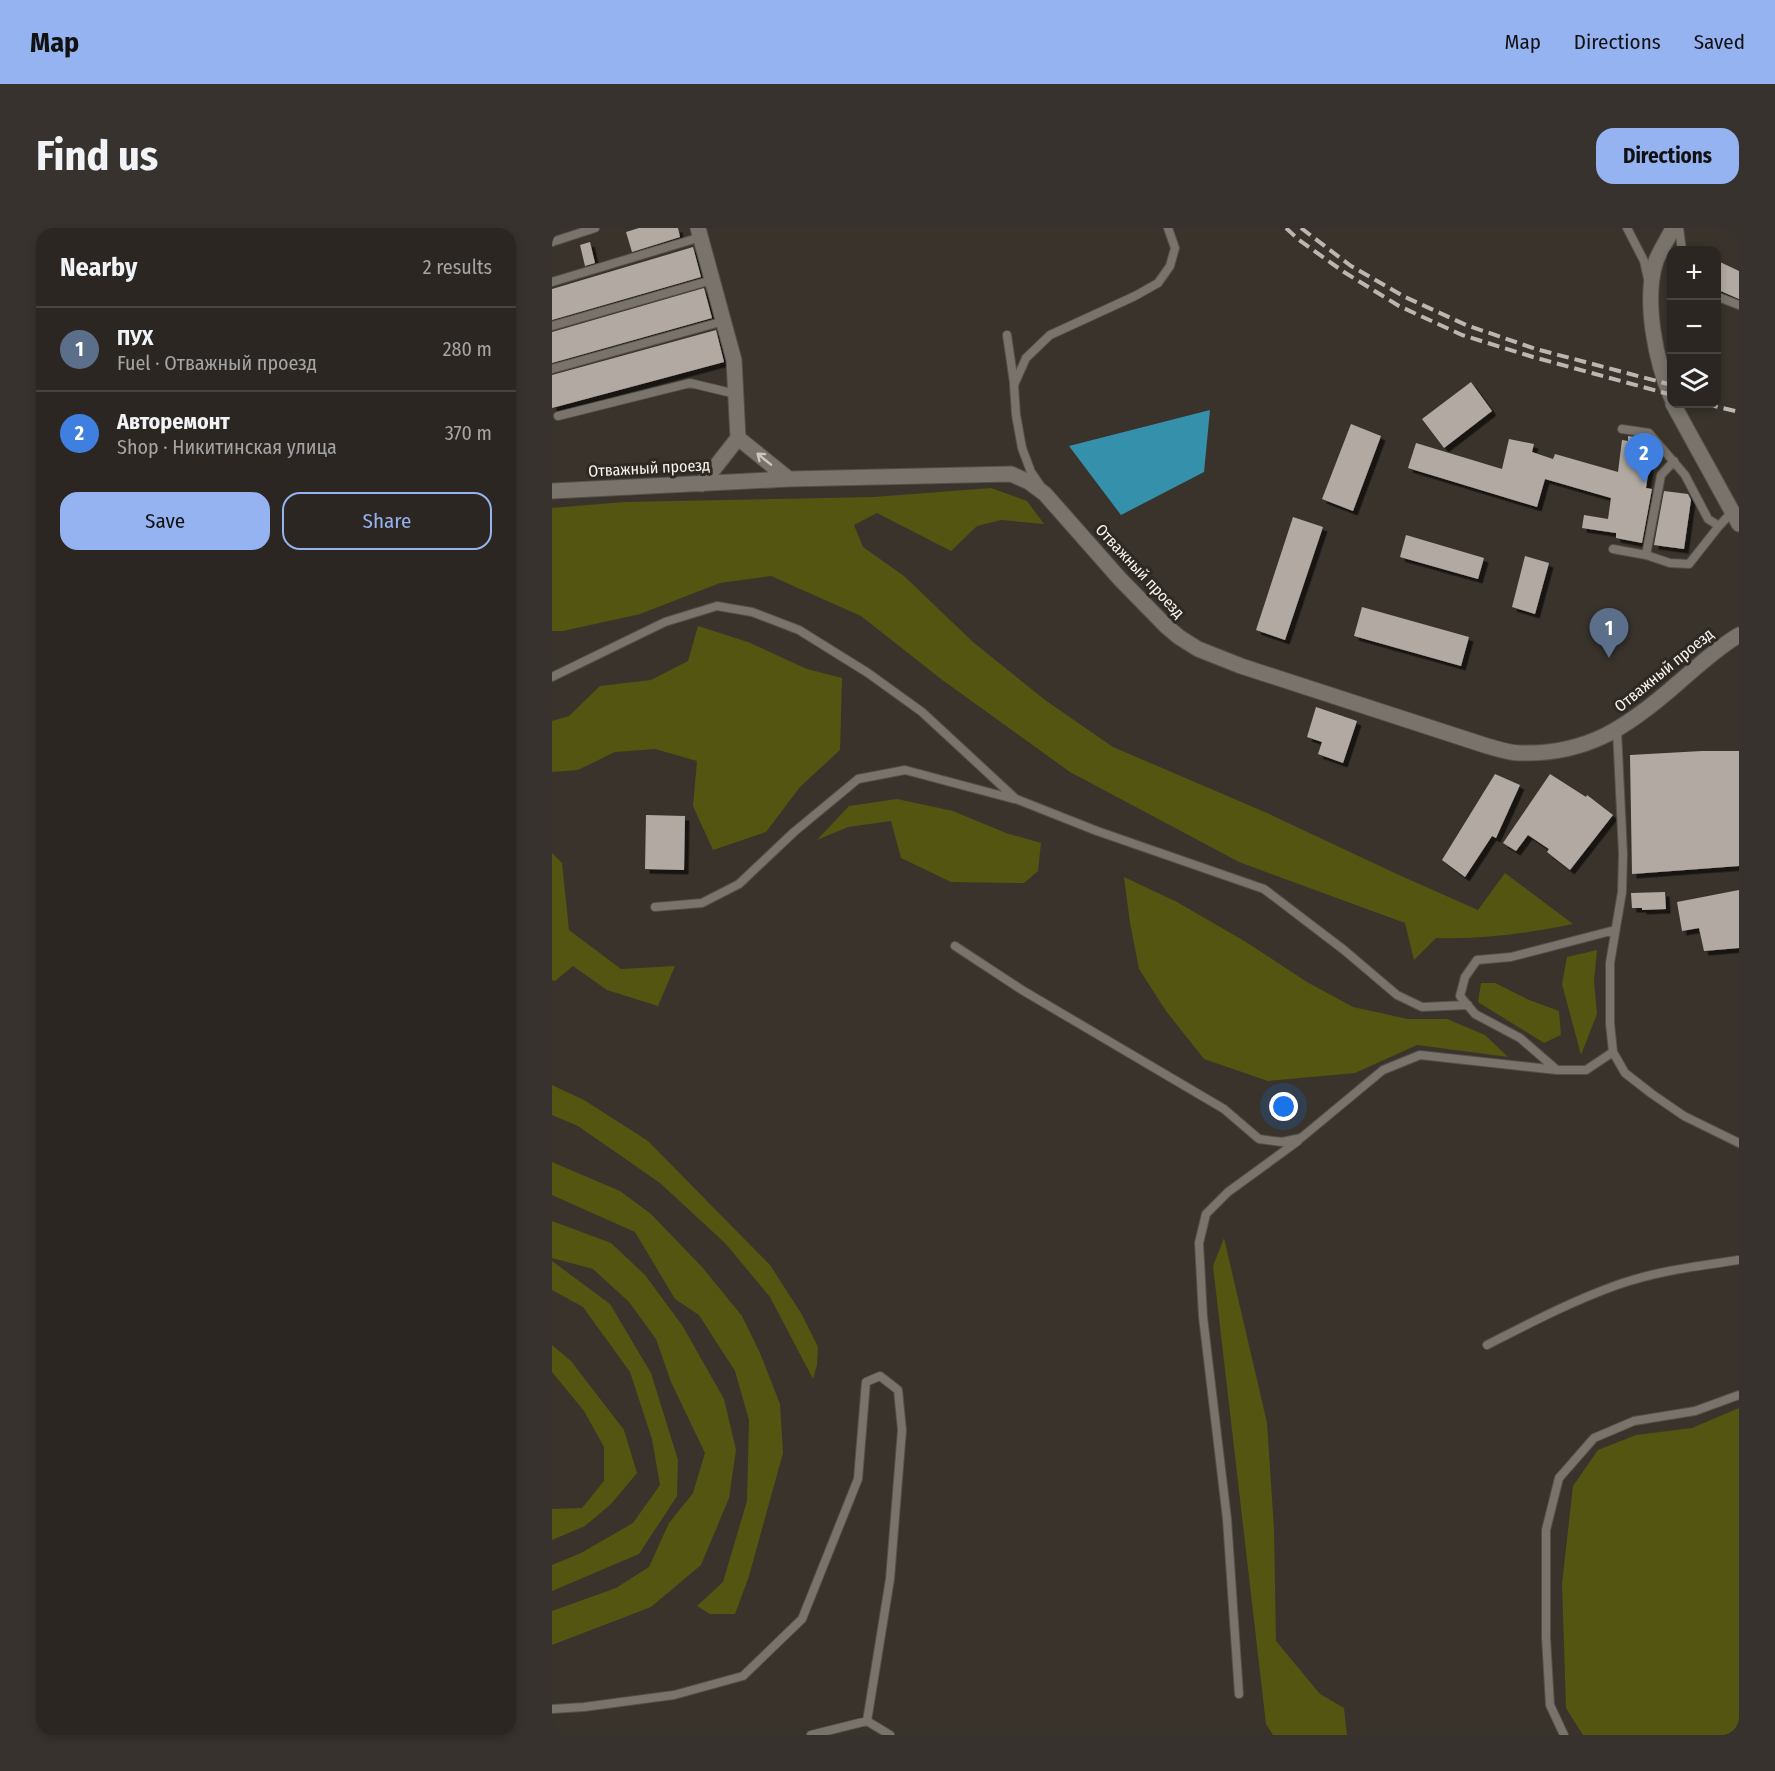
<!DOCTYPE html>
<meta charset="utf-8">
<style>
body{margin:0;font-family:"Fira Sans Condensed",sans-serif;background:#37322e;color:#f1f3f6}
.controls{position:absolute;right:18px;top:18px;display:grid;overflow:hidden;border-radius:12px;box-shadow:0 3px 9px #0003}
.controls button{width:54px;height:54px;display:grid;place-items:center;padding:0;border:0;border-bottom:2px solid #47433f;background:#2b2621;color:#f1f3f6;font:30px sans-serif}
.you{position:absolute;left:732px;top:879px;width:21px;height:21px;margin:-15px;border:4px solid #fff;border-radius:50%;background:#1a73e8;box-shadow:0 0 0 9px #1a73e833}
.badge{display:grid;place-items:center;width:39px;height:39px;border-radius:50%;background:#95b2f1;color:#fff;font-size:20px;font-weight:700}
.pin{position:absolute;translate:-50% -50px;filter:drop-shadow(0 2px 3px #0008)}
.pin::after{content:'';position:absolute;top:32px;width:21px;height:18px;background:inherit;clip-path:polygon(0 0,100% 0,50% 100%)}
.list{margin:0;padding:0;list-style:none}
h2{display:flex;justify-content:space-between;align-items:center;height:78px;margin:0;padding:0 24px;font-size:26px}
h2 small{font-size:20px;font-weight:400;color:#a6a5a5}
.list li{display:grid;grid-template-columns:39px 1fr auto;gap:18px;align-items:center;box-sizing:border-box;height:84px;padding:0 24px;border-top:2px solid #47433f}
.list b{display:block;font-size:22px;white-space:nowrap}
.list p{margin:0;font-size:20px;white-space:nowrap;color:#a6a5a5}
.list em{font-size:20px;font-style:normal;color:#a6a5a5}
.actions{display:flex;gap:12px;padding:18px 24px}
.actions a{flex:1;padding:14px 0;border:2px solid #95b2f1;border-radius:18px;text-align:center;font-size:21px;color:#95b2f1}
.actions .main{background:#95b2f1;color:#111}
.icon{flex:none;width:33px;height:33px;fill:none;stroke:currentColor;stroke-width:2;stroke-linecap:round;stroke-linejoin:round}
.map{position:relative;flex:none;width:1187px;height:1507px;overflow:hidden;border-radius:18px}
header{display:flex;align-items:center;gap:36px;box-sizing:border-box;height:84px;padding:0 30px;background:#95b2f1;color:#111}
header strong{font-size:28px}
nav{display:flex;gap:33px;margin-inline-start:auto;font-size:21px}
.intro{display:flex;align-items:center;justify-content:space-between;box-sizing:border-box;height:144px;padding:0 36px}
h1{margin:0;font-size:42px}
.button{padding:15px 27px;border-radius:18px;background:#95b2f1;color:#111;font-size:21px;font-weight:700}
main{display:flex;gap:36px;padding:0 36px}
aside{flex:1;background:#2b2621;border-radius:18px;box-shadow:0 3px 9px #0003}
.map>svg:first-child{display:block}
</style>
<header>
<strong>Map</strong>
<nav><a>Map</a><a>Directions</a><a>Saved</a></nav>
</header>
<div class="intro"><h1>Find us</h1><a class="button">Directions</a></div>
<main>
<aside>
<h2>Nearby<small>2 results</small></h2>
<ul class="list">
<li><span class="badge" style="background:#5c6f8a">1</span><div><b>ПУХ</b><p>Fuel · Отважный проезд</p></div><em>280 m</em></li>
<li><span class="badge" style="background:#3f7fe0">2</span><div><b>Авторемонт</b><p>Shop · Никитинская улица</p></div><em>370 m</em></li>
</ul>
<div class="actions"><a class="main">Save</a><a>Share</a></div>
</aside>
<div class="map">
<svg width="1187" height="1507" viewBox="0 0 1187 1507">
<defs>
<filter id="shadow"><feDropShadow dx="4.5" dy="4.5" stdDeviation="0" flood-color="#0009"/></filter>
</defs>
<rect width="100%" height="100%" fill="#39332c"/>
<!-- green -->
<path fill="#545510" d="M439,260L475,273L492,296L449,292L425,298L399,323L325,285L302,297L311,319L352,348L421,414L493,472L561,519L715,585L847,647L926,682L953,645L1021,696C976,705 931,712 884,710L862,732L853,695L687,634L518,544L389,451L309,388L219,348L168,355L88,386L11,403H0V280L72,274L322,269Z
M146,398L196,414L255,441L290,450L288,522L248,559L214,604L161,622L141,578L145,533L103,521L63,524L26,542L0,544V493L17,488L48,458L99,452L136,433Z
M345,571L401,583L454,605L489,615L486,643L472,655L399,654L349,630L339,593L296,599L265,612L297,578Z
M0,625L10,635L17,702L69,741L123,738L106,778L55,762L21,738L3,753L0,752Z
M572,649L625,674L694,714L755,754L801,779L856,791H895L933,807L956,829L865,817L803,845L716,853L652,831L614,783L587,741L578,695Z
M1045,722L1042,753L1045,786L1029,827L1010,756L1015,729Z
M929,755H943L977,772L1007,783L1009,807L992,815L926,774Z
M0,857L32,872L96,913L218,1037L249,1085L266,1119L265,1137L261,1151L218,1069L173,1015L108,955L26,898L0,887Z
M0,934L68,963L99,986L150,1039L190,1088L208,1125L228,1176L231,1225L197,1348L183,1386H158L145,1378L171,1354L195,1273L197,1192L183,1143L147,1087L123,1071L83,1004L0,967Z
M0,993L59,1015L93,1047L130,1097L172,1171L184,1222L177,1270L149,1337L99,1379L0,1417V1383L64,1360L97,1339L117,1295L141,1265L153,1225L119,1154L104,1111L77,1074L41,1041L0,1030Z
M672,1010L715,1195L722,1301L724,1413L768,1466L792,1480L795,1507H721L714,1496L661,1038Z
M0,1033L58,1076L99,1145L126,1232L125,1268L87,1326L0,1363V1337L29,1325L81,1295L108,1257L100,1211L78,1144L31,1079L0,1062Z
M0,1117L19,1133L72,1202L85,1245L59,1276L33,1298L0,1312V1281L30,1280L52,1253V1219L32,1183L0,1144Z
M1187,1180V1507H1031L1014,1480L1010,1356L1021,1258L1046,1222L1084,1207L1140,1200Z"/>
<!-- water -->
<path fill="#3591ab" d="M658,182L652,244L569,287L517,218Z"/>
<!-- building -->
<path fill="#b2aaa2" filter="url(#shadow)" d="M87,0H126L128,9L80,24L74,4Z
M38,14L43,35L33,38L28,17Z
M141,19L149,49L0,92V61Z
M1168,34L1187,43V71L1164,61V42Z
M152,60L160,90L0,135V104Z
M164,102L172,134L0,180V147Z
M919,154L940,183L892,220L870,191Z
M799,196L829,208L801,283L770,271Z
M1076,208L1088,210L1087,216L1100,218L1094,260L1100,261L1090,315L1064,310V305L1030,300L1032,287L1056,291L1059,270L993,251L985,279L856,240L864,215L950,241L957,211L982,216L980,224L1001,231L1003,226L1066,244L1070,212L1076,213Z
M1112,263L1136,266L1139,272L1132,321L1102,317Z
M741,289L771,299L733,412L704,402Z
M854,307L932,330L926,351L848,329Z
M973,328L997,335L983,386L960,379Z
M810,379L917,409L909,438L802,408Z
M764,479L805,493L791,535L766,526L770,514L755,509Z
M1150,523H1187V638L1080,646L1078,527Z
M943,546L968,557L944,610L940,608L913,649L890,632Z
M998,546L1034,569L1035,567L1061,587L1018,642L995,624L997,621L976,607L964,623L951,615Z
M94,587L133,588L132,642L93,641Z
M1187,662V720L1152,723L1147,700L1130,703L1125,674Z
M1113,664L1114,681L1090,682V680H1080L1079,665Z"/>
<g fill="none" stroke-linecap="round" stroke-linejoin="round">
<defs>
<path id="service" d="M1075,0L1092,33L1096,51
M1127,0L1130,22
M0,14L43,0
M0,54L149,9
M1164,68L1187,77
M0,98L160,52
M455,107L462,155
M0,141L172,93
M6,188L138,155L184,166
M1070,201L1097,205L1133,247L1156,291L1167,298L1180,284
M488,257L479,244L470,220L464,187L462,157L474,130L498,107L583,68L606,55L618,38L623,20L616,0
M1061,321L1094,327L1109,247L1122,233
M1094,327L1118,335L1137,336L1167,298
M0,449L113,394L165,378L200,384L247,402L316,445L370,484L464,571L545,603L712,661L792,722L845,767L870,779L916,777
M1065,502L1071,626L1070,664L1058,735V795L1061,824L1073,845L1100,866L1132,888L1187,915
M103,679L150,675L187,656L242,604L306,551L353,542L462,571
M403,718L470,762L672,881L707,911L730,914L749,910L831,842L868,827L1005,842
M1061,824L1034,842H1005L968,810L923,786L908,768L913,749L925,732L959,729L1063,702
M935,1117C978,1095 1020,1073 1065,1057C1104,1043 1146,1038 1187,1032
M687,1466L675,1291L651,1089L647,1015L654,986L676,964L746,913
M0,1481L32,1479L122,1467L191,1448L250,1391L306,1251L314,1154L328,1148L346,1162L350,1202L338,1351L315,1493L338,1507
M259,1507L315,1493
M1012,1507L998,1477L994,1409V1302L1007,1250L1042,1210L1082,1193L1143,1183L1187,1167"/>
<path id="minor" d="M146,0L182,132L186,210L150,256
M1120,171C1104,135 1091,72 1104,33C1108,22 1116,11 1121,0
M1121,176L1187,296
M186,210L237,251
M0,263L237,251L459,246L477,254L493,266L568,351L614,398L627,409L646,421L689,438L932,517C943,520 956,525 968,525C1036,527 1077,498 1126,455C1146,438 1165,420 1187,407"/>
</defs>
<!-- service casing -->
<use href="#service" stroke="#544f49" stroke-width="10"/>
<!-- minor casing -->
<use href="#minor" stroke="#544f49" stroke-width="17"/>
<!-- service -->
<use href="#service" stroke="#79736b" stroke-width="8"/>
<!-- minor -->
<use href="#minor" stroke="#79736b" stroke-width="15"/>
<!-- rail -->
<path stroke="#bbb6b1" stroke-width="4" stroke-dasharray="12 6" stroke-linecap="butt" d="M734,0L747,12L792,44L847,78L910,107L981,129L1120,167
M749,0L799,38L853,69L914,97L984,121L1120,157
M1154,176L1187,184"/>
</g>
<!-- one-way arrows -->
<defs><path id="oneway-shaft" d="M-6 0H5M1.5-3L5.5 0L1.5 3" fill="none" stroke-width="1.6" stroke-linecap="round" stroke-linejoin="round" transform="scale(1.5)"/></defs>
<use stroke="#ccc7c1" href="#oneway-shaft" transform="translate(212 231) rotate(-141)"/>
<g text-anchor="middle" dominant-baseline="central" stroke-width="6" stroke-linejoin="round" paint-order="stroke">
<!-- street labels -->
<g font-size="16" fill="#f8f4ef" stroke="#2f2923">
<text transform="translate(97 240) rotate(-3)">Отважный проезд</text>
<text transform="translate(588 343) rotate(47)">Отважный проезд</text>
<text transform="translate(1112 442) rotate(-39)">Отважный проезд</text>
</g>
</g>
</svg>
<div class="controls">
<button>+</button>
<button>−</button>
<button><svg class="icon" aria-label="layers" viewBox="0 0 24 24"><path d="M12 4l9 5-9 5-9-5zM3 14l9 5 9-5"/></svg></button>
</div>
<div class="you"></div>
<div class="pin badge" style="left:1057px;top:430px;background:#5c6f8a">1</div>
<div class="pin badge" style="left:1092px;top:255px;background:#3f7fe0">2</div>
</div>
</main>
